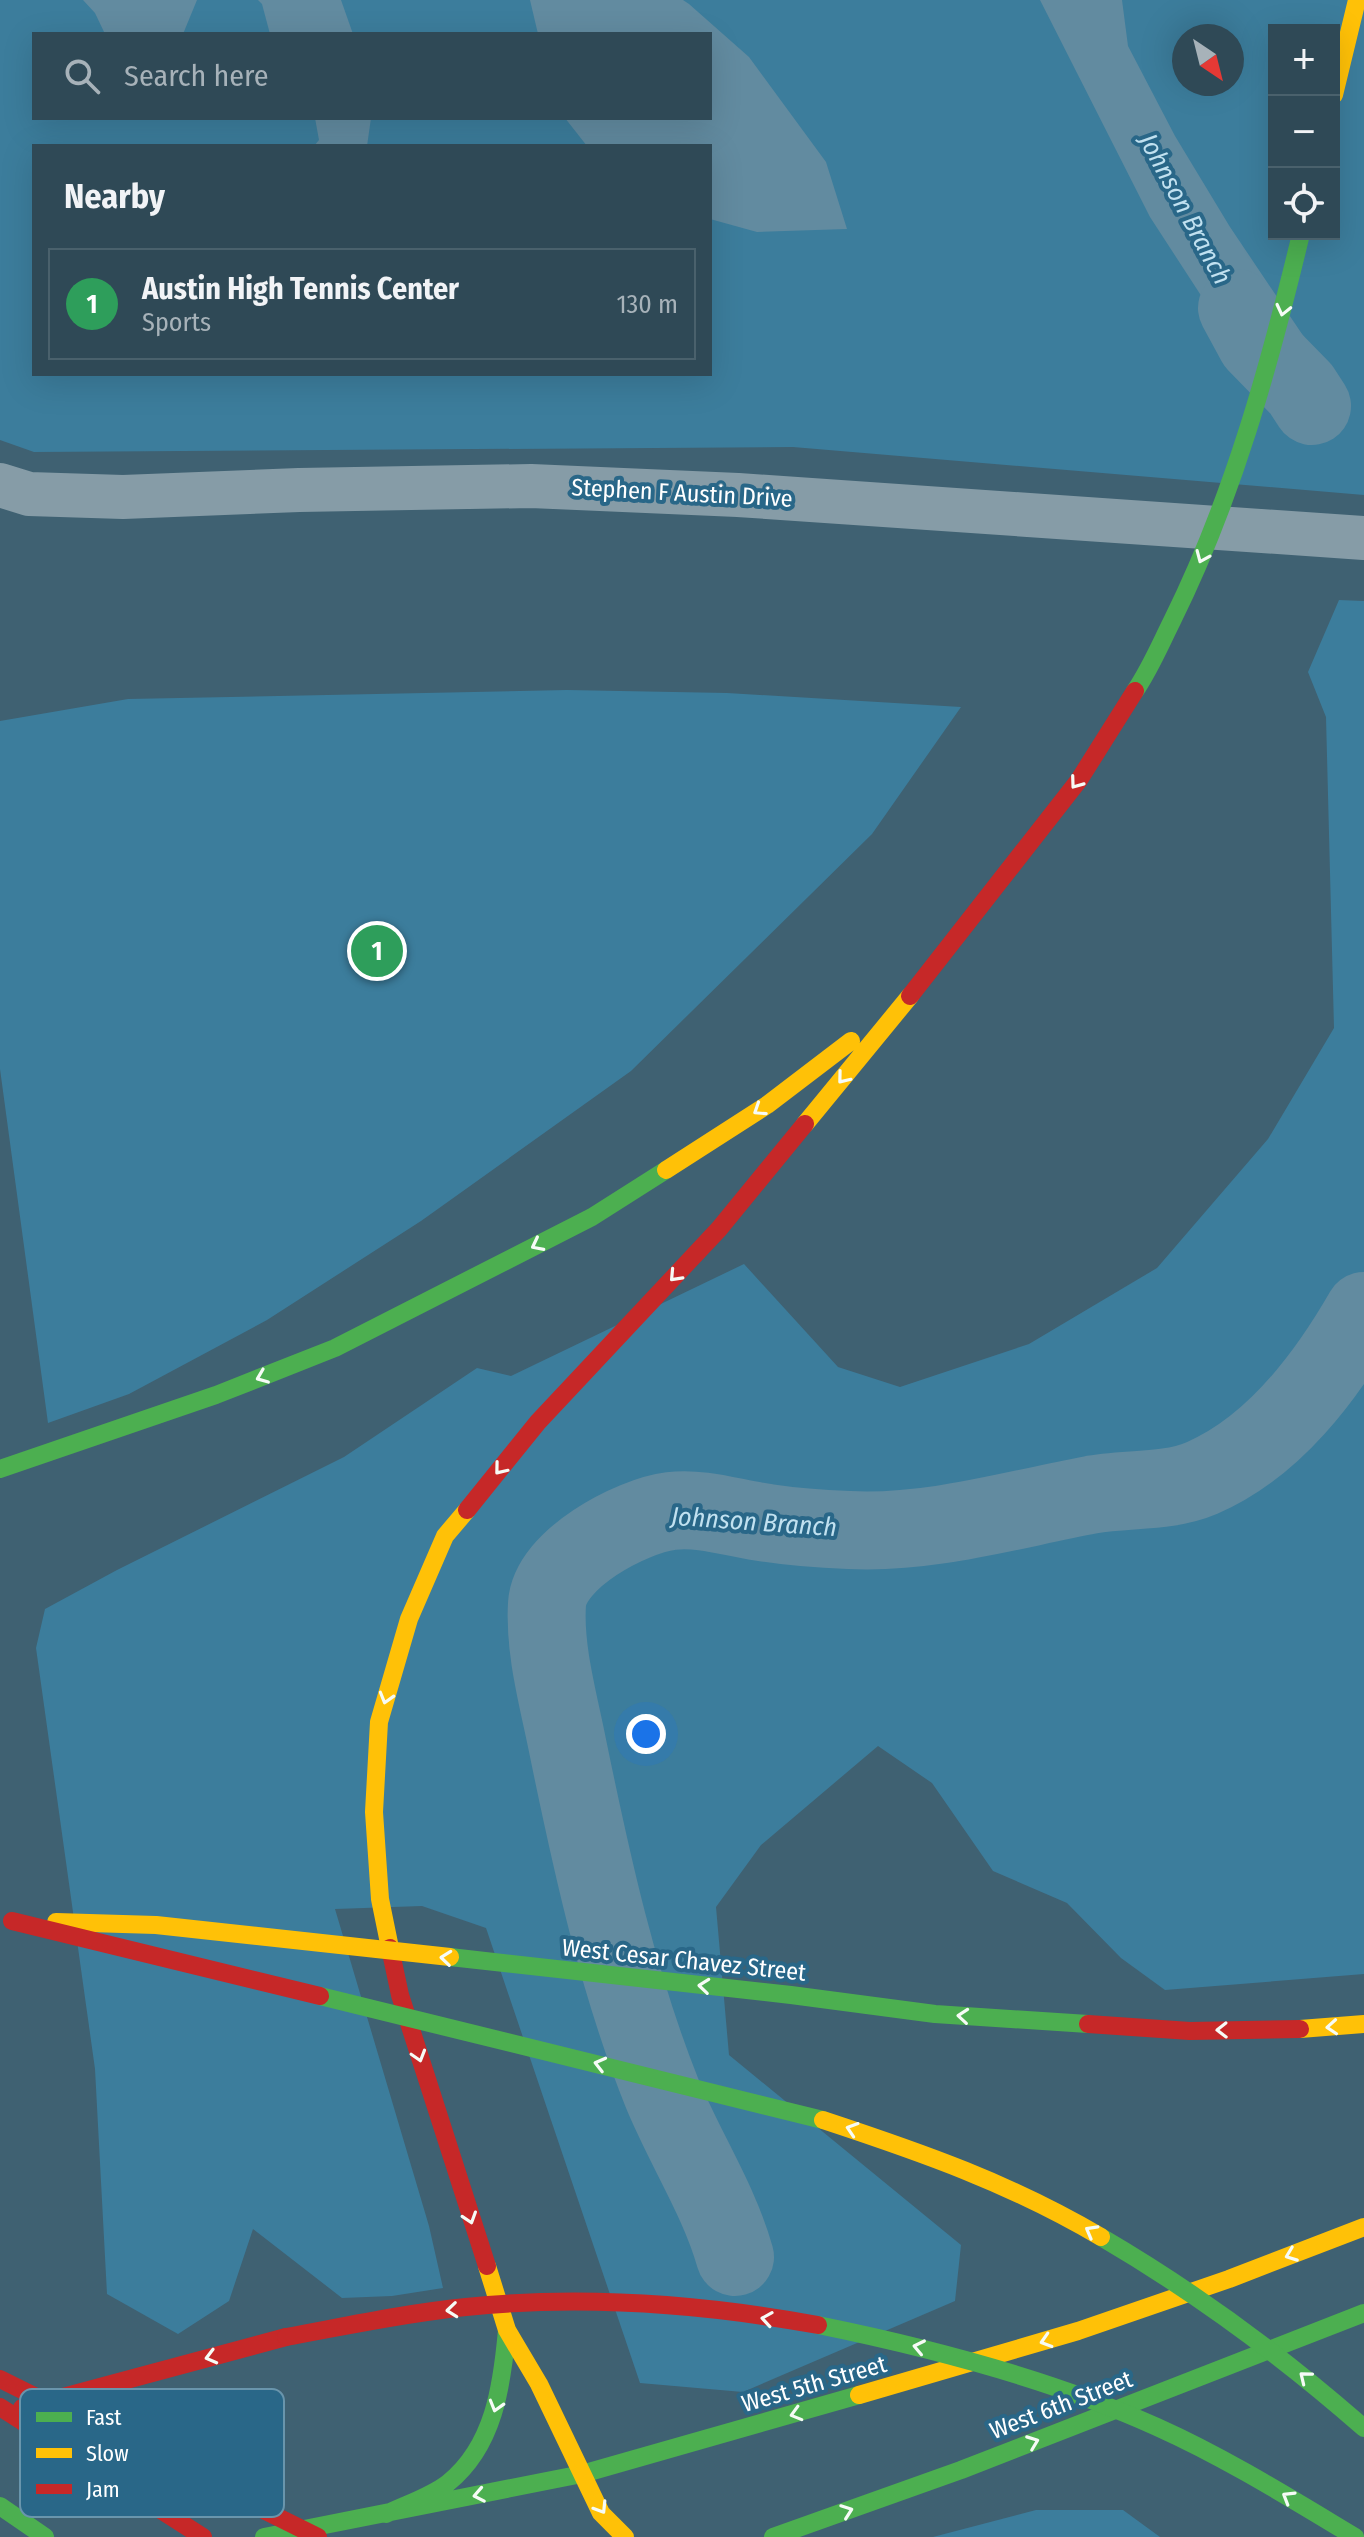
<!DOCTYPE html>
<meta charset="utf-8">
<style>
body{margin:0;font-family:"Fira Sans Condensed",sans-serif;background:#37505c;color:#f1f3f6}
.controls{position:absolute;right:24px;top:24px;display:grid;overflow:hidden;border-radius:0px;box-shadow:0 8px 32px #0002}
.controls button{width:72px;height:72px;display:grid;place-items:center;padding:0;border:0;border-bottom:2px solid #4a616c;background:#2f4956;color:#f1f3f6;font:40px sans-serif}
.compass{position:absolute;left:1172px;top:24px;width:72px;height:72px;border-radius:50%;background:#2f4956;box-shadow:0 8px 32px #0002;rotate:145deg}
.you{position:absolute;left:646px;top:1734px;width:28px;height:28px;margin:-20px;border:6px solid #fff;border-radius:50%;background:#1a73e8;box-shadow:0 0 0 12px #1a73e833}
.badge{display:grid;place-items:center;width:52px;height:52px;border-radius:50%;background:#eead8d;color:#fff;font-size:26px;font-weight:700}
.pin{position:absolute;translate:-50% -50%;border:4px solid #fff;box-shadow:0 2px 8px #0006}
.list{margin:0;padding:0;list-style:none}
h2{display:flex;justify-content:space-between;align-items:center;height:104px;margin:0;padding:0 32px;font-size:34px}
h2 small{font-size:26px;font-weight:400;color:#a7b2b9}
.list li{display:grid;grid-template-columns:52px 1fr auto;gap:24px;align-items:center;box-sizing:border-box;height:112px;margin:0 16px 16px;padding:0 16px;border:2px solid #4a616c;border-radius:0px}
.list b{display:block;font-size:30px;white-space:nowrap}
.list p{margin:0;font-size:26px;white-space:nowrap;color:#a7b2b9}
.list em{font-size:26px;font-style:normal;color:#a7b2b9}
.icon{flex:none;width:44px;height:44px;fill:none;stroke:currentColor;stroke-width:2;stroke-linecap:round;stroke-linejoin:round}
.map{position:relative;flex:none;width:1364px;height:2537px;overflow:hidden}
.search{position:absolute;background:#2f4956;box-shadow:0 8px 32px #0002;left:32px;top:32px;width:680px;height:88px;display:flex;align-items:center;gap:20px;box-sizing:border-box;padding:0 28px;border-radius:0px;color:#a7b2b9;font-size:30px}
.panel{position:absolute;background:#2f4956;box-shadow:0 8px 32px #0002;left:32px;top:144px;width:680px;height:232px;border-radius:0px}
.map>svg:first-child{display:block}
</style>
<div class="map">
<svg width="1364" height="2537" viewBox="0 0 1364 2537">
<rect width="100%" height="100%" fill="#3f6172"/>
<!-- green -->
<path fill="#3c7d9c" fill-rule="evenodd" d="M0,0H1364V495L793,447L34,452L0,440ZM1274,30H1334V234H1274ZM34,34H710V118H34ZM1184,36H1232V84H1184ZM34,146H710V374H34Z
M1339,600L1364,601V1974L1165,1990L1121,1958L1067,1903L993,1871L932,1783L878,1746L761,1845L716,1907L729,2055L961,2245L955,2301L743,2392L640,2383L486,1928L422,1906L335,1909L429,2226L443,2288L392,2296L342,2298L253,2229L229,2301L178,2334L107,2294L95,2069L36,1648L45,1609L117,1570L344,1457L477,1368L511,1376L744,1264L838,1367L900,1387L1029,1344L1157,1268L1268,1139L1334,1028L1326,717L1308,672Z
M567,690L727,693L961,707L872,834L631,1071L421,1221L267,1320L129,1394L48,1423L0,1069V721L128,699Z
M1036,2510H1123L1160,2537H933Z"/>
<!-- water -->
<path fill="#628ba0" d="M83,0H197L183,34H105L95,13Z
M258,0H341L353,34H270L262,4Z
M530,0H683L689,4L749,57L826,162L847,229L757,232L710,219V146H587L565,118H710V34H538Z
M1040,0H1122L1128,46L1175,136L1230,227L1304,337L1312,388L1282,403L1215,317L1150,217Z
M315,118H371L367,146H314L319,140Z"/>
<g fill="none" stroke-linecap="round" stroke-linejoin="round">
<!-- river -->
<path stroke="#628ba0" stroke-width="78" d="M1237,308L1256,343L1301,389L1312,406
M735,2257C719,2200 685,2149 662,2093C618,1983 592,1865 568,1748C559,1702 544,1651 547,1604C550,1559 631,1516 671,1511C703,1507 736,1519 768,1523C794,1527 822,1529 849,1530C931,1534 1010,1510 1090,1495C1126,1488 1167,1493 1202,1478C1274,1447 1326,1377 1364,1311"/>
<!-- street -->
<path stroke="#869ca7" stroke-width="44" d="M0,485L29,494L123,497L299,490L531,486L738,495L1364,538"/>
<!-- fast -->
<path stroke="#4caf50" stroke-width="18" d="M0,1469L216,1395L335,1348L592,1217L666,1170
M0,2506L45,2537
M386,2514C406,2504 430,2497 448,2483C494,2446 502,2386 507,2330
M264,2537L582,2474L859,2395
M773,2537L961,2470L1364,2313"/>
<!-- slow -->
<path stroke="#ffc107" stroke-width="18" d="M1334,95L1357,0
M805,1124L910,996
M666,1170L767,1105L851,1041
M390,1948L380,1899L374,1812L379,1722L409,1619L445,1536L467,1510
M1300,2029L1364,2024
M487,2266L507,2330L539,2384L601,2513L625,2537
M859,2395L1078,2331L1229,2279L1364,2227"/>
<!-- jam -->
<path stroke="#c62828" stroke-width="18" d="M467,1510L538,1422L719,1229L805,1124
M390,1948L400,1995L487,2266
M22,2408L286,2337"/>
<!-- fast-bridge -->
<path stroke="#4caf50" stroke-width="18" d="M1135,691C1150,669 1160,645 1172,621C1233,498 1269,367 1301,234
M450,1957L791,1995L935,2014L1088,2024
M320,1996L823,2120
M1101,2237C1195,2292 1282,2356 1364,2428
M818,2325C931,2348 1051,2379 1157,2427C1226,2458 1290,2498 1355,2537"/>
<!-- slow-bridge -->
<path stroke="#ffc107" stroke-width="18" d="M56,1922L156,1925L450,1957
M823,2120C923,2153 1009,2183 1101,2237"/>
<!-- jam-bridge -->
<path stroke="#c62828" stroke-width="18" d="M910,996L1079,780L1135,691
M12,1921L320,1996
M1088,2024L1190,2031L1300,2029
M286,2337C346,2326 406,2313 466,2307C582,2295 703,2304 818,2325
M0,2379L318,2537
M0,2407L203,2537"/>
</g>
<!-- one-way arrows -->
<defs><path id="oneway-chevron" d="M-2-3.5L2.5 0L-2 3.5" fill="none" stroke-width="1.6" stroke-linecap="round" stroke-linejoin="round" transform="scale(2)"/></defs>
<g stroke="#f6fbf6">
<use href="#oneway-chevron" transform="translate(1283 310) rotate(103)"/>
<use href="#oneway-chevron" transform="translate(1202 557) rotate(113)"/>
<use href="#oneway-chevron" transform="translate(1076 783) rotate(126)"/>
<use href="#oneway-chevron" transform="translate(843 1078) rotate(129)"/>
<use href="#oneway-chevron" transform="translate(759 1110) rotate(147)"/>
<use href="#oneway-chevron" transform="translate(537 1245) rotate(153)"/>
<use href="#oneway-chevron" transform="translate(675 1276) rotate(133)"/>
<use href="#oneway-chevron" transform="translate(262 1377) rotate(158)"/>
<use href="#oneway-chevron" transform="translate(500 1469) rotate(129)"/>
<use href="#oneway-chevron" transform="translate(386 1698) rotate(106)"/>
<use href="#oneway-chevron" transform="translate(446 1958) rotate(-174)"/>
<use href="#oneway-chevron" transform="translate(704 1986) rotate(-174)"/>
<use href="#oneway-chevron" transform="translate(963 2016) rotate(-175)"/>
<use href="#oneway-chevron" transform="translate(1332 2027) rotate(176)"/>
<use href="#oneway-chevron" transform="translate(1222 2030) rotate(179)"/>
<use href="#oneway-chevron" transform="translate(419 2056) rotate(73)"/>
<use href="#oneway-chevron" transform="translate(600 2064) rotate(-166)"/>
<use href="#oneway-chevron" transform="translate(852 2129) rotate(-162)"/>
<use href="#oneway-chevron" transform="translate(470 2218) rotate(72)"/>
<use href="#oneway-chevron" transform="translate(1091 2231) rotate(-151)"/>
<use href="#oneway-chevron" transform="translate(1291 2255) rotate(159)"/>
<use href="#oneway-chevron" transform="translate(452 2310) rotate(174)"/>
<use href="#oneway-chevron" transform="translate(767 2319) rotate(-171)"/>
<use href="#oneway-chevron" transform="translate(1046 2341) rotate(163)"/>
<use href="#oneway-chevron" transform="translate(919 2347) rotate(-168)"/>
<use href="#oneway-chevron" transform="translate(211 2357) rotate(165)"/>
<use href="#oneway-chevron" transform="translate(1305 2377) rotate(-141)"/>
<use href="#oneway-chevron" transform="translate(496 2406) rotate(106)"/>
<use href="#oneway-chevron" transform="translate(796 2414) rotate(164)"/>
<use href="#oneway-chevron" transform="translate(1033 2442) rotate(-21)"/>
<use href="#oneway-chevron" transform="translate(479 2495) rotate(169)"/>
<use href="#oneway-chevron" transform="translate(1288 2497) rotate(-149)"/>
<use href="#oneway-chevron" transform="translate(601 2508) rotate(58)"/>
<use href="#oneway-chevron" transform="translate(847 2511) rotate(-20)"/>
</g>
<g text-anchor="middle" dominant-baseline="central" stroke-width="8" stroke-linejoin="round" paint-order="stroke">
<!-- street labels -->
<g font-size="24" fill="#fff" stroke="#296788">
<text transform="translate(682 493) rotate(3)">Stephen F Austin Drive</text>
<text transform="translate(684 1960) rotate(6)">West Cesar Chavez Street</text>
<text transform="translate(814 2384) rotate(-16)">West 5th Street</text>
<text transform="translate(1061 2405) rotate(-21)">West 6th Street</text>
</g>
<!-- water labels -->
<g font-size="26" font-style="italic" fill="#c1e1f0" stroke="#296788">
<text transform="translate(1185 209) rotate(62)">Johnson Branch</text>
<text transform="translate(754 1522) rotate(4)">Johnson Branch</text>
</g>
</g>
<!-- legend -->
<rect x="20" y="2389" width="264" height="128" rx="12" fill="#296788" stroke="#6995ac" stroke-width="2"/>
<rect x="36" y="2412" width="36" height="10" fill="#4caf50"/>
<rect x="36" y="2448" width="36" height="10" fill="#ffc107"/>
<rect x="36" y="2484" width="36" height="10" fill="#c62828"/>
<g font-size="22" fill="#fff">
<text x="86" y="2425">Fast</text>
<text x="86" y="2461">Slow</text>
<text x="86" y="2497">Jam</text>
</g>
</svg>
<div class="controls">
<button>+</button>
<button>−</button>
<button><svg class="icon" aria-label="locate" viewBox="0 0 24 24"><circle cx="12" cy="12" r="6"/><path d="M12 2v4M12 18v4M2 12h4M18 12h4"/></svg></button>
</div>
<svg class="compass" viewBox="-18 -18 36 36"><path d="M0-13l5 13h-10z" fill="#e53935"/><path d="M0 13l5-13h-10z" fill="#a7b2b9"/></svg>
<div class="you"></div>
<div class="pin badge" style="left:377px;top:951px;background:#2e9e5b">1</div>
<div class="search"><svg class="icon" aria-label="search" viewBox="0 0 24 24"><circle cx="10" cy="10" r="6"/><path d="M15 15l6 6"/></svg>Search here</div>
<section class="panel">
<h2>Nearby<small></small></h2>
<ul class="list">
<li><span class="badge" style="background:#2e9e5b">1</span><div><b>Austin High Tennis Center</b><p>Sports</p></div><em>130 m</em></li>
</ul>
</section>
</div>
